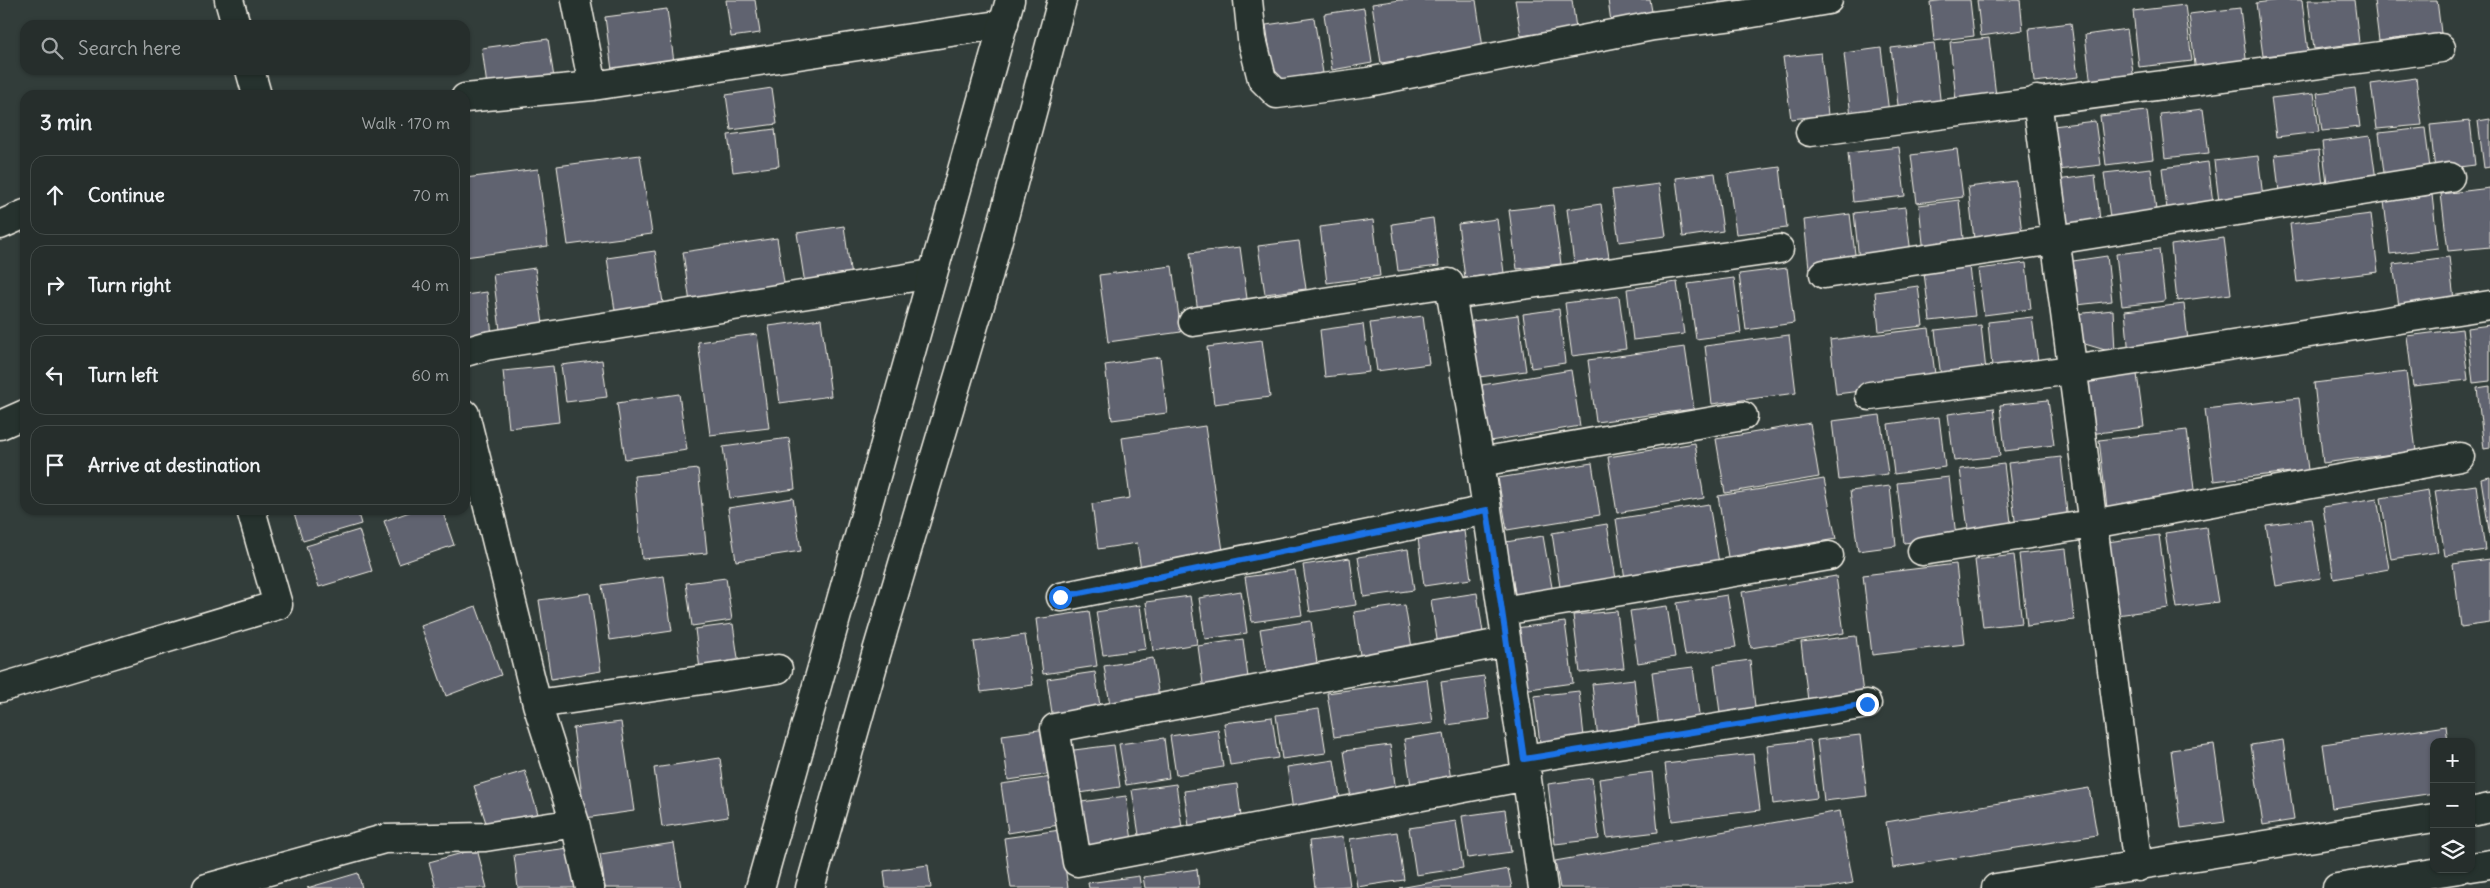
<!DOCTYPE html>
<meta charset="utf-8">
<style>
body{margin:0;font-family:Delius,sans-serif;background:#323a38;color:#f1f3f6}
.controls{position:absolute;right:15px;bottom:15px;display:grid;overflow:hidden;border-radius:10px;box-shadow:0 1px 4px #0004}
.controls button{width:45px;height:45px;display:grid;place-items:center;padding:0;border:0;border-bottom:1px solid #424a48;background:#262e2c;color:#f1f3f6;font:25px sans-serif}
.stop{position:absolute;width:15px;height:15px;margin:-11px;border:4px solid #1a73e8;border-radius:50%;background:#fff}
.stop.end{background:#1a73e8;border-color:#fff;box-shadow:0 1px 5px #0008}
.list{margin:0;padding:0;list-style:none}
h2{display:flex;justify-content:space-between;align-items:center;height:65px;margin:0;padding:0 20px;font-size:21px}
h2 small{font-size:16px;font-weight:400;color:#a4a8a9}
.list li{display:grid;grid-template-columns:32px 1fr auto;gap:15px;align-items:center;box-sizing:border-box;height:80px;margin:0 10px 10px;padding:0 10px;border:1px solid #424a48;border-radius:15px}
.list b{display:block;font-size:19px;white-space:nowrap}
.list em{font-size:16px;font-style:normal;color:#a4a8a9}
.icon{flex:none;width:28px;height:28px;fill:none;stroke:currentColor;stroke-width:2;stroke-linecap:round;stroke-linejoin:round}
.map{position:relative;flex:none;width:2490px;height:888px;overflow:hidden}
.search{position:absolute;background:#262e2c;box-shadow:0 1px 4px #0004;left:20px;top:20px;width:450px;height:55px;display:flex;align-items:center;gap:12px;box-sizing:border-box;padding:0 18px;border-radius:15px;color:#a4a8a9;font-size:19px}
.panel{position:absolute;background:#262e2c;box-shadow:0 1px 4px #0004;left:20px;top:90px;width:450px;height:425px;border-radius:15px}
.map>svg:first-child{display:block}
</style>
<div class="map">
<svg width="2490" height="888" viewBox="0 0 2490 888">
<rect width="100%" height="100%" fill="#323d3a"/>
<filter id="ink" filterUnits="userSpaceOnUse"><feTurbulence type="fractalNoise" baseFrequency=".02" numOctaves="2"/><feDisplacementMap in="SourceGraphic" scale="10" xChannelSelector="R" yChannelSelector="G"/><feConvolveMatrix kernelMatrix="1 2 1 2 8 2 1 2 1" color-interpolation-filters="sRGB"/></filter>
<g filter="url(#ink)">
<!-- building -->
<path fill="#606370" stroke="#f4f1e8" d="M726,0H755L760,33L731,37Z
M1400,0H1476L1483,48L1381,63L1372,4Z
M1515,0H1572L1576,28L1521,36Z
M1608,0H1650L1653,17L1611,22Z
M1719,0H1751L1719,5Z
M1944,0H1970L1974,36L1934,41L1930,2Z
M1977,0H2020L2023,30L1981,36Z
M2281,0H2302L2308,52L2263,56L2256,3Z
M2308,0H2354L2359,43L2314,49Z
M2374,0H2437L2441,33L2379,41Z
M2185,5L2192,61L2139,67L2133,11Z
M1364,8L1372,63L1332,70L1324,14Z
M2240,8L2247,67L2196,73L2189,14Z
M667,9L675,70L613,78L605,17Z
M1314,18L1323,73L1274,80L1266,25Z
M2071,23L2078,77L2034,82L2029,28Z
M2127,29L2134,80L2091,86L2085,35Z
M1989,38L1996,96L1956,101L1950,42Z
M548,39L554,78L487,86L482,48Z
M1934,43L1941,108L1899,113L1891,48Z
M1881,48L1889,113L1851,117L1844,53Z
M1821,53L1828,115L1791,119L1783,57Z
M2416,78L2422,125L2377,129L2371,84Z
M772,88L777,124L731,130L726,95Z
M2355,88L2360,127L2322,131L2317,93Z
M2314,93L2319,132L2276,137L2271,98Z
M2203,109L2209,153L2165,158L2160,114Z
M2147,111L2153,159L2106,165L2100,116Z
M2490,119V167L2484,168L2478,121Z
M2095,121L2101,165L2058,170L2053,126Z
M2470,121L2475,165L2435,170L2430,125Z
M2425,128L2431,176L2385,181L2379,133Z
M775,129L779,166L733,172L728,135Z
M2370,136L2377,187L2328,193L2322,142Z
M1899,147L1905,196L1853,202L1848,153Z
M1957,149L1963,197L1917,203L1911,155Z
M2319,150L2324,196L2280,201L2275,155Z
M640,155L652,234L568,245L557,166Z
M2258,156L2264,205L2220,210L2214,161Z
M2208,162L2214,212L2168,217L2162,168Z
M1780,167L1787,228L1736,234L1728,174Z
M2151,168L2157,219L2111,225L2104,173Z
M538,169L548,246L465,257V178Z
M1715,173L1723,231L1683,237L1676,178Z
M2095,175L2100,220L2063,225L2057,180Z
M2016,181L2022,234L1974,239L1968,187Z
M1659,184L1666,236L1619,242L1612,190Z
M2490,188V247L2448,251L2441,194Z
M2432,195L2438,248L2390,254L2384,201Z
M1959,200L1964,248L1924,253L1919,205Z
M1601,204L1609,258L1574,263L1567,209Z
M1553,205L1561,264L1517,269L1509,210Z
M1905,207L1911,253L1859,260L1854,213Z
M1850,214L1856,262L1809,268L1804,220Z
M2371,214L2378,272L2297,282L2290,224Z
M1433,218L1439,266L1398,271L1392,224Z
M1497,219L1504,273L1465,278L1458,224Z
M1373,220L1380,276L1327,283L1320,227Z
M844,226L851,277L805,284L797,233Z
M777,238L785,289L690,303L683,252Z
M2224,238L2231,294L2177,301L2171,245Z
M1299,241L1306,289L1265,294L1258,246Z
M1240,247L1248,306L1198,312L1190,253Z
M2159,249L2165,301L2122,306L2116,254Z
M655,251L664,309L616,317L607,258Z
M2107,256L2112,301L2077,305L2073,261Z
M2449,257L2454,300L2399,307L2393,264Z
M2026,263L2031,309L1984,315L1978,269Z
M1172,266L1181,332L1108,342L1099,275Z
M1969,267L1975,316L1930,321L1924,273Z
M535,268L543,324L500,330L493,274Z
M1787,268L1794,323L1746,330L1739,274Z
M1734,278L1741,333L1696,339L1688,284Z
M1677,282L1684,334L1633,340L1627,289Z
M1918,286L1923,326L1879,331L1875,292Z
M487,292L492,335L465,339V295Z
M1619,296L1626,349L1572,356L1565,303Z
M2184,304L2189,350L2129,355L2125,311Z
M1559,309L1565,363L1531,368L1523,314Z
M2113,310L2115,353L2085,344L2075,314Z
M1518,315L1526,371L1479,377L1472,321Z
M1423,316L1429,364L1377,371L1370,323Z
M2032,317L2038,362L1992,367L1988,322Z
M821,319L831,396L780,403L769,326Z
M1363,324L1369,372L1325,377L1320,330Z
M1981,325L1986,371L1941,377L1935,330Z
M2490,325V381L2473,383L2467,328Z
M1929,328L1936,382L1836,394L1830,340Z
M2462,329L2468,380L2413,386L2407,336Z
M757,334L769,428L710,435L698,342Z
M1789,335L1796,393L1712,404L1705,346Z
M1262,340L1270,397L1214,404L1207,347Z
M1685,347L1694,409L1596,422L1588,360Z
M1160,357L1167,413L1112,420L1105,365Z
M602,360L607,397L566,402L561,365Z
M553,366L559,422L509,428L503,371Z
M1571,370L1580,426L1490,441L1482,385Z
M2406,372L2416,451L2323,463L2314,383Z
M2137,374L2144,427L2090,434L2084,381Z
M2490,386V448L2484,449L2477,388Z
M679,394L687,450L625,459L617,403Z
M2299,398L2308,470L2214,481L2205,409Z
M2048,400L2054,445L2005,451L2000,405Z
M1994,408L2000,456L1954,461L1948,414Z
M1880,415L1888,474L1839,480L1832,421Z
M1939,417L1945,467L1894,474L1888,424Z
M1810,423L1819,477L1725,493L1716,439Z
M1205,426L1224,558L1141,570L1137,543L1098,549L1092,504L1130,498L1122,438Z
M2187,430L2195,498L2107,508L2099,440Z
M789,438L795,489L730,498L723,447Z
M1695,443L1704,498L1617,513L1608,457Z
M2061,457L2068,522L2016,528L2008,463Z
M1592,463L1600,515L1507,530L1498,478Z
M2004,464L2012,531L1969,537L1960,469Z
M698,469L707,553L642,559L634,476Z
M1949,477L1956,536L1904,543L1897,483Z
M2490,477V537L2481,479Z
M1824,479L1836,539L1728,557L1718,496Z
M2476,485L2485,550L2445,556L2435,491Z
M1890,486L1896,546L1858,551L1850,491Z
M2428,490L2438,552L2391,559L2381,498Z
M793,498L801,551L736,561L728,508Z
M2377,498L2389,569L2334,579L2323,507Z
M1709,504L1719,563L1625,579L1616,519Z
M293,510H357L361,524L303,541Z
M415,510H442L454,545L399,564L384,521Z
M2311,519L2321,578L2276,586L2266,525Z
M1607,524L1616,579L1560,587L1552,533Z
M2206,527L2218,602L2177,608L2165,533Z
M359,530L372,571L319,587L306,546Z
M1464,531L1471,579L1424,586L1418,538Z
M2159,535L2169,608L2117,615L2107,542Z
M1543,536L1553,593L1516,599L1506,542Z
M1408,549L1414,590L1364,597L1358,557Z
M2066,549L2074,620L2027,626L2019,554Z
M2014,555L2022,623L1983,627L1975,560Z
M1350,558L1356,605L1310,612L1303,565Z
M2490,559V623L2461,627L2453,564Z
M1956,564L1965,644L1872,655L1863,575Z
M1295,570L1302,615L1252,622L1245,577Z
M664,576L672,631L610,640L602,585Z
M1836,576L1844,633L1751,648L1742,592Z
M726,578L732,620L692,626L686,583Z
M1241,591L1247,633L1205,639L1199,598Z
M590,593L601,671L551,679L539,600Z
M1477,593L1484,639L1438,646L1431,600Z
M1727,595L1736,647L1685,655L1677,603Z
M1190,596L1197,644L1153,651L1146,602Z
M1140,605L1146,649L1103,655L1096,612Z
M1405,605L1412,648L1360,655L1354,612Z
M476,606L501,675L446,696L421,626Z
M1667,606L1675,657L1638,663L1630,611Z
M1089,611L1097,666L1043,674L1036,619Z
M1617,611L1624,668L1580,673L1573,615Z
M1311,621L1318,670L1268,678L1260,629Z
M1565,622L1573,683L1522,690L1515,628Z
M733,624L739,665L700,670L695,629Z
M1025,635L1033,685L981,692L974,642Z
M1856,636L1864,702L1809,709L1801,642Z
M1243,639L1249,685L1204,691L1198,646Z
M1153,658L1159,698L1110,705L1104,666Z
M1750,660L1756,716L1721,721L1714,665Z
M1693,667L1700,723L1659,728L1652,672Z
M1095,672L1101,713L1053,720L1047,679Z
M1484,676L1490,719L1447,725L1441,682Z
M1427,679L1433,723L1334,737L1327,693Z
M1634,679L1640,734L1598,739L1592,684Z
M1579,691L1585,746L1541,751L1534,696Z
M1319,709L1326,753L1282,759L1276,715Z
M1272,717L1278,758L1230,765L1224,723Z
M621,722L634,811L585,818L573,728Z
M2446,726L2448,742H2434V793L2332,808L2323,744Z
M1046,729L1052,774L1008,780L1002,735Z
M1218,729L1223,767L1176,775L1170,736Z
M1444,733L1451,780L1411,785L1404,739Z
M1860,735L1867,796L1824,801L1817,740Z
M1164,738L1169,778L1126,785L1119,744Z
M1810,740L1817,798L1773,804L1767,745Z
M2283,740L2294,820L2263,825L2251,745Z
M2214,744L2225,822L2181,828L2171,750Z
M1114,745L1120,787L1073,794L1066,751Z
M1390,745L1396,792L1351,799L1344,751Z
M1753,754L1760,810L1672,821L1665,764Z
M720,758L728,817L662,827L654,768Z
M1334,760L1341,804L1293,811L1287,767Z
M525,771L539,817L489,832L474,786Z
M1652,772L1658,832L1607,838L1599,779Z
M1052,777L1059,825L1008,833L1001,784Z
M1592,778L1599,839L1555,844L1548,784Z
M1176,784L1182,828L1139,835L1132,790Z
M1237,784L1242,825L1190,833L1184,791Z
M2089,788L2097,835L1893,868L1886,822Z
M1126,796L1132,841L1080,849L1074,803Z
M1505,810L1511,852L1468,858L1462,816Z
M1840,811L1853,883L1826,888H1560L1555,861Z
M1456,821L1463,868L1416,875L1409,828Z
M1060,830L1068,888H1011L1004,838Z
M1397,832L1404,880L1357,887L1350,839Z
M1343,837L1350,886L1315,888L1309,841Z
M674,843L681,888H605L600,854Z
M577,847L582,888H518L514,855Z
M477,849L487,888H436L429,862Z
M928,865L931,888H886L884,871Z
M1197,869L1199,888H1145L1143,877Z
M1508,869L1512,888H1399Z
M358,873L362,888H307Z
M1139,876L1141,888H1089L1088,883Z"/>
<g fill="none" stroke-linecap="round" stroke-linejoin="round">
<defs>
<path id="minor" d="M229,0L236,25
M576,0L593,86
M1248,0L1252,39L1262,79L1277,94L1368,82L1653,26L1741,15L1828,0
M250,70L257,95
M465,98L593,86L1004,24
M2037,100L2138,867
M1810,132L2441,48
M0,225L25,214
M1824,274L2055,240L2450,177
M1451,295L1779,249
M1193,322L1449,283L1480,462L1543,888
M465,352L486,346L932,274
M1870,396L2072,370L2490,305
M465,414L537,704L575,823L590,888
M0,425L25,414
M1480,462L1743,416
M1922,551L2092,524L2460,457
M1061,597L1487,510
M1502,611L1829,556
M1506,642L1055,728L1077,862L1527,776
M0,688L278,605L251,510
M537,704L778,669
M1524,759L1867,704
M207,888L384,839L485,837L575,823"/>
<path id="tertiary" d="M2471,812L2490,808
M2471,867L2490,864
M760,888L1010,0
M810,888L875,658L985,288L1062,0
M1996,888L2434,818
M2337,888L2459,869"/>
</defs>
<!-- minor casing -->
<use href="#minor" stroke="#f4f1e8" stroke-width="31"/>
<!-- tertiary casing -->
<use href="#tertiary" stroke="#f4f1e8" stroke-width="31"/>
<!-- minor -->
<use href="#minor" stroke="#26332d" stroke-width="28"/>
<!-- tertiary -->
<use href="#tertiary" stroke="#26332d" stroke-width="28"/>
</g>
</g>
<g fill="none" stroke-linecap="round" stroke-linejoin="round" filter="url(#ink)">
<!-- route -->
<path stroke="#1a73e8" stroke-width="6" d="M1060,597L1487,510L1524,759L1867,704"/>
</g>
</svg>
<div class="controls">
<button>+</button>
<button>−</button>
<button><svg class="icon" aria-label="layers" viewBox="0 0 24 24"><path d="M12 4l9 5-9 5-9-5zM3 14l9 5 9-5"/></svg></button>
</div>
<div class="stop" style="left:1060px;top:597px"></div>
<div class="stop end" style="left:1867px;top:704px"></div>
<div class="search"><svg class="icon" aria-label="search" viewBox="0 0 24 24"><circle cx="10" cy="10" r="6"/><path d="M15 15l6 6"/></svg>Search here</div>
<section class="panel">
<h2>3 min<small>Walk · 170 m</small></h2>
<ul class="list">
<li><svg class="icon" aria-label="ahead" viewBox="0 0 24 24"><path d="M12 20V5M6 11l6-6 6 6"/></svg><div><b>Continue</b></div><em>70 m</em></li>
<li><svg class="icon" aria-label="right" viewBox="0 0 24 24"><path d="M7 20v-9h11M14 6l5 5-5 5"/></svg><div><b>Turn right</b></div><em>40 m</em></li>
<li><svg class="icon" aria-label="left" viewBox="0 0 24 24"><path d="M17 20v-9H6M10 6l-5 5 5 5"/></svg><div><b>Turn left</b></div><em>60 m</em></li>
<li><svg class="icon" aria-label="arrive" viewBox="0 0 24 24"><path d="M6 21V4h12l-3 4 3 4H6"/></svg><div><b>Arrive at destination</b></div></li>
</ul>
</section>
</div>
